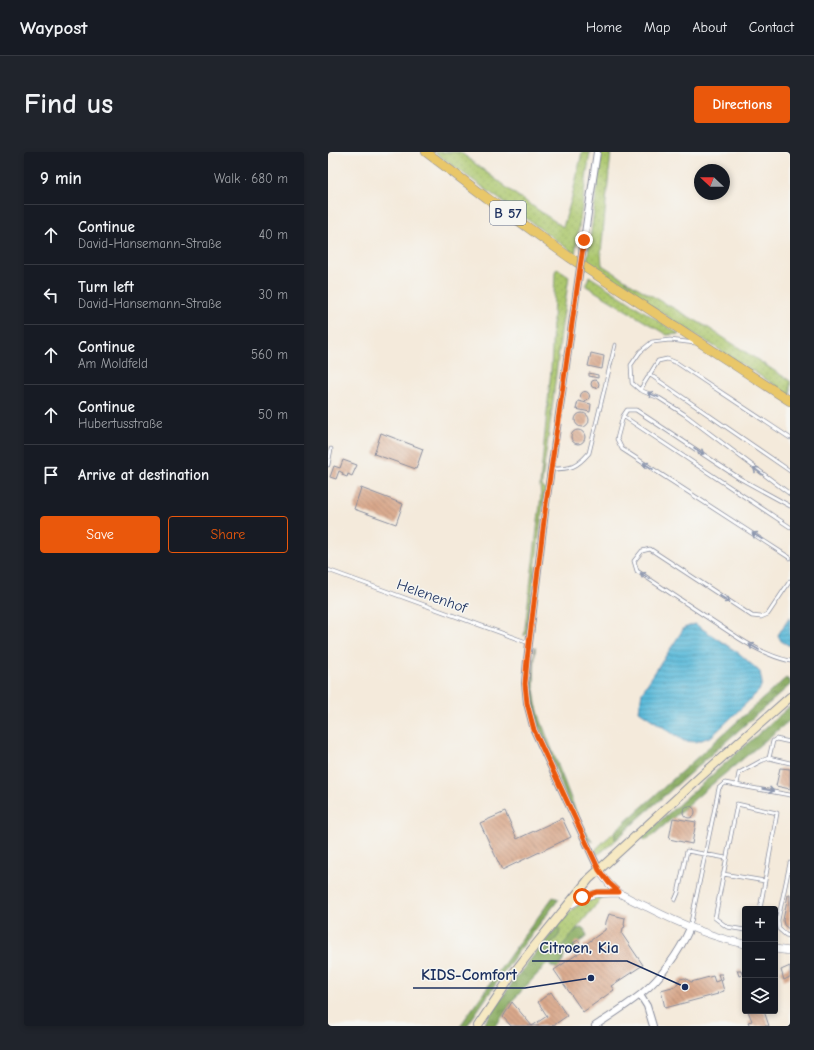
<!DOCTYPE html>
<meta charset="utf-8">
<style>
body{margin:0;font-family:"Comic Neue",sans-serif;background:#20242c;color:#f1f3f6}
.controls{position:absolute;right:12px;bottom:12px;display:grid;overflow:hidden;border-radius:4px;box-shadow:0 2px 6px #0003}
.controls button{width:36px;height:36px;display:grid;place-items:center;padding:0;border:0;border-bottom:1px solid #363941;background:#171b24;color:#f1f3f6;font:20px sans-serif}
.compass{position:absolute;left:366px;top:12px;width:36px;height:36px;border-radius:50%;background:#171b24;box-shadow:0 2px 6px #0003;rotate:292deg}
.stop{position:absolute;width:12px;height:12px;margin:-9px;border:3px solid #ea580c;border-radius:50%;background:#fff}
.stop.end{background:#ea580c;border-color:#fff;box-shadow:0 1px 4px #0008}
.list{margin:0;padding:0;list-style:none}
h2{display:flex;justify-content:space-between;align-items:center;height:52px;margin:0;padding:0 16px;font-size:17px}
h2 small{font-size:13px;font-weight:400;color:#9ea1a6}
.list li{display:grid;grid-template-columns:26px 1fr auto;gap:12px;align-items:center;box-sizing:border-box;height:60px;padding:0 16px;border-top:1px solid #363941}
.list b{display:block;font-size:15px;white-space:nowrap}
.list p{margin:0;font-size:13px;white-space:nowrap;color:#9ea1a6}
.list em{font-size:13px;font-style:normal;color:#9ea1a6}
.actions{display:flex;gap:8px;padding:12px 16px}
.actions a{flex:1;padding:9px 0;border:1px solid #ea580c;border-radius:4px;text-align:center;font-size:14px;color:#ea580c}
.actions .main{background:#ea580c;color:#fff}
.icon{flex:none;width:22px;height:22px;fill:none;stroke:currentColor;stroke-width:2;stroke-linecap:round;stroke-linejoin:round}
.map{position:relative;flex:none;width:462px;height:874px;overflow:hidden;border-radius:4px}
header{display:flex;align-items:center;gap:24px;box-sizing:border-box;height:56px;padding:0 20px;background:#171b24;border-bottom:1px solid #363941}
header strong{font-size:19px}
nav{display:flex;gap:22px;margin-inline-start:auto;font-size:14px}
.intro{display:flex;align-items:center;justify-content:space-between;box-sizing:border-box;height:96px;padding:0 24px}
h1{margin:0;font-size:28px}
.button{padding:10px 18px;border-radius:4px;background:#ea580c;color:#fff;font-size:14px;font-weight:700}
main{display:flex;gap:24px;padding:0 24px}
aside{flex:1;background:#171b24;border-radius:4px;box-shadow:0 2px 6px #0003}
.map>svg:first-child{display:block}
</style>
<header>
<strong>Waypost</strong>
<nav><a>Home</a><a>Map</a><a>About</a><a>Contact</a></nav>
</header>
<div class="intro"><h1>Find us</h1><a class="button">Directions</a></div>
<main>
<aside>
<h2>9 min<small>Walk · 680 m</small></h2>
<ul class="list">
<li><svg class="icon" aria-label="ahead" viewBox="0 0 24 24"><path d="M12 20V5M6 11l6-6 6 6"/></svg><div><b>Continue</b><p>David-Hansemann-Straße</p></div><em>40 m</em></li>
<li><svg class="icon" aria-label="left" viewBox="0 0 24 24"><path d="M17 20v-9H6M10 6l-5 5 5 5"/></svg><div><b>Turn left</b><p>David-Hansemann-Straße</p></div><em>30 m</em></li>
<li><svg class="icon" aria-label="ahead" viewBox="0 0 24 24"><path d="M12 20V5M6 11l6-6 6 6"/></svg><div><b>Continue</b><p>Am Moldfeld</p></div><em>560 m</em></li>
<li><svg class="icon" aria-label="ahead" viewBox="0 0 24 24"><path d="M12 20V5M6 11l6-6 6 6"/></svg><div><b>Continue</b><p>Hubertusstraße</p></div><em>50 m</em></li>
<li><svg class="icon" aria-label="arrive" viewBox="0 0 24 24"><path d="M6 21V4h12l-3 4 3 4H6"/></svg><div><b>Arrive at destination</b></div></li>
</ul>
<div class="actions"><a class="main">Save</a><a>Share</a></div>
</aside>
<div class="map">
<svg width="462" height="874" viewBox="0 0 462 874">
<defs>
<pattern id="grass-dots" width="8" height="8" patternUnits="userSpaceOnUse"><rect width="8" height="8" fill="#acc76d"/><path d="M2 2h.1M6 6h.1" fill="none" stroke="#93ab61" stroke-width="1.8" stroke-linecap="round"/></pattern>
<pattern id="forest-crowns" width="20" height="18" patternUnits="userSpaceOnUse"><rect width="20" height="18" fill="#89ac60"/><path d="M2 6a3 3 0 1 1 6 0M12 15a3 3 0 1 1 6 0" fill="none" stroke="#6f8c52"/></pattern>
<pattern id="water-rules" width="6" height="5" patternUnits="userSpaceOnUse"><rect width="6" height="5" fill="#5bbad9"/><path d="M0 2.5h6" fill="none" stroke="#4a98b3"/></pattern>
<pattern id="building-back-hatch" width="6" height="6" patternUnits="userSpaceOnUse"><rect width="6" height="6" fill="#d9a88b"/><path d="M-1 5l2 2M0 0l6 6M5-1l2 2" fill="none" stroke="#af8975"/></pattern>
</defs>
<rect width="100%" height="100%" fill="#f6f6f2"/>
<filter id="ink" filterUnits="userSpaceOnUse"><feTurbulence type="fractalNoise" baseFrequency=".025" numOctaves="2"/><feDisplacementMap in="SourceGraphic" scale="8" xChannelSelector="R" yChannelSelector="G"/><feConvolveMatrix kernelMatrix="1 2 1 2 8 2 1 2 1" color-interpolation-filters="sRGB"/></filter>
<filter id="wash" filterUnits="userSpaceOnUse"><feTurbulence type="fractalNoise" baseFrequency=".012" numOctaves="4" result="noise"/><feDisplacementMap in="SourceGraphic" scale="16" xChannelSelector="R" yChannelSelector="G"/><feGaussianBlur stdDeviation="0.9" result="paint"/><feColorMatrix in="noise" values="0 0 0 0 0 0 0 0 0 0 0 0 0 0 0 0 0 1.4 0 .05"/><feComposite in="paint" operator="in"/></filter>
<g filter="url(#wash)">
<rect width="100%" height="100%" fill="#f4eadb"/>
<!-- grass -->
<path fill="url(#grass-dots)" stroke="#647b66" d="M106,0H132L187,42L235,75L244,45L254,0H262L247,102Z
M274,0H283L273,101L274,113L310,136L379,175L462,229V243L306,143L259,110Z
M229,116L241,124L233,180L223,265L214,330V334L217,337L199,482L196,484L213,344L212,333L223,218L227,120Z
M261,124L351,182L339,183L258,134Z
M286,680L288,688L271,702H268V697Z
M267,743L274,746L230,799L226,804L223,803L220,796L231,783V776L229,775C240,761 251,750 267,743Z"/>
<!-- forest -->
<path fill="url(#forest-crowns)" stroke="#526e5f" d="M207,495L206,536L208,552L213,569L254,675L265,690L257,686L242,655L210,571L203,544Z
M458,526L462,529V533L310,667L288,688L286,680Z
M462,554V568L382,634L324,684L317,689L315,687V684Z
M225,745L231,747L189,801L139,874H132L195,785Z
M229,775L232,779L231,783L220,796L223,803L225,804L249,777L253,776L257,778L259,785L249,791L250,798L245,803L236,801C237,806 233,813 230,816L223,815L220,811L184,849L168,874H155C177,839 202,807 229,775Z"/>
<!-- water -->
<path fill="url(#water-rules)" stroke="#3b749c" d="M462,465V494L453,489L450,483Z
M367,472L412,502L432,520L434,531L431,539L384,584L368,590L356,589L311,559L314,540L356,476Z"/>
<g id="blocks">
<!-- building -->
<path fill="url(#building-back-hatch)" d="M263,201L276,204L274,217L260,214Z
M261,221L270,223V226L261,224Z
M263 232a4 4 0 1 1 8 0a4 4 0 1 1-8 0Z
M252.5 244a4.5 4.5 0 1 1 9 0a4.5 4.5 0 1 1-9 0Z
M250,249L263,252L262,260L248,257Z
M247 268a7 7 0 1 1 14 0a7 7 0 1 1-14 0Z
M243 285a7 7 0 1 1 14 0a7 7 0 1 1-14 0Z
M53,281L95,297L88,317L46,302Z
M15,308L29,313L24,324L20,322L19,325L14,323L15,321L11,319L8,327L2,325L6,314L12,316Z
M33,336L75,352L68,372L26,357Z
M452,616L462,617V637L448,634Z
M355 660a6 6 0 1 1 12 0a6 6 0 1 1-12 0Z
M177,660L189,687L234,666L243,685L174,718L152,671Z
M345,666L368,670L364,692L341,687Z
M460,743H462V778L456,773L455,768Z
M281,762L297,766L296,772L297,775L295,776L294,782L315,813L283,834L286,838L255,860L226,818L257,797L255,794L277,778L278,770Z
M250,788L253,793L248,796L245,791Z
M462,814V825L456,828L453,818Z
M409,818H413L414,823L411,824Z
M390,822H394L395,827L393,828L396,839L389,841L390,842L337,856L333,838L348,834L352,827L357,826L363,830L385,824L387,830L392,828Z
M223,840L239,864L226,873L225,872L223,874H183L175,865L184,850L204,874L219,864L210,850Z
M420,859H436L441,874H422L420,870L424,869Z"/>
</g>
</g>
<g filter="url(#ink)">
<use href="#blocks" fill-opacity="0" stroke="#888c9c" stroke-width="1"/>
<g fill="none" stroke-linecap="round" stroke-linejoin="round">
<defs>
<path id="service" d="M367,191L342,188L324,190L312,200L303,213L304,231L312,238L331,246L356,262L462,342
M321,222L462,319
M312,238L330,209L339,207L349,211L462,286
M295,264L462,375
M0,313L3,297
M223,317C243,317 248,316 261,301L287,193
M462,354L411,326L308,258H299L295,264L289,287L294,297L462,406
M0,418L201,491
M462,429L440,462L433,465L424,464L322,397L314,399L306,409L309,419L412,487C428,497 444,505 462,509
M441,606L445,589L448,587L462,590
M409,632L411,621L433,609L441,606L462,611
M462,711L450,768L451,777L458,783L462,784
M395,722L437,729
M347,748L350,741L359,699L398,706
M362,775L391,636L397,631L462,643
M417,778L399,775L387,766L409,652L449,661L432,757"/>
<path id="minor" d="M256,88L269,0
M248,144L218,352L199,508L197,531L199,551L206,578L271,718
M312,843L319,854L325,874
M267,874C282,864 298,854 313,842C333,826 351,801 362,776"/>
<path id="tertiary" d="M271,718C276,726 283,735 291,741C300,746 310,751 319,755C350,771 382,785 417,792
M240,754C262,741 266,741 291,741
M447,797L462,799"/>
<path id="secondary" d="M150,874L184,823L205,796L261,727L372,625L462,545"/>
<path id="primary" d="M98,0L159,46L241,105L462,249"/>
</defs>
<!-- service casing -->
<use href="#service" stroke="#888c9c" stroke-width="4.5"/>
<!-- minor casing -->
<use href="#minor" stroke="#888c9c" stroke-width="8"/>
<!-- tertiary casing -->
<use href="#tertiary" stroke="#888c9c" stroke-width="8"/>
<!-- secondary casing -->
<use href="#secondary" stroke="#888c9c" stroke-width="10"/>
<!-- primary casing -->
<use href="#primary" stroke="#888c9c" stroke-width="10"/>
<!-- service -->
<use href="#service" stroke="#fff" stroke-width="3"/>
<!-- minor -->
<use href="#minor" stroke="#fff" stroke-width="6"/>
<!-- tertiary -->
<use href="#tertiary" stroke="#fff" stroke-width="7"/>
<!-- secondary -->
<use href="#secondary" stroke="#f6e9c3" stroke-width="8"/>
<!-- primary -->
<use href="#primary" stroke="#e9c769" stroke-width="9"/>
<defs>
<path id="minor-bridge" d="M248,144L256,88"/>
</defs>
<!-- minor-bridge casing -->
<use href="#minor-bridge" stroke="#888c9c" stroke-width="8" stroke-linecap="butt"/>
<!-- minor-bridge -->
<use href="#minor-bridge" stroke="#fff" stroke-width="6"/>
</g>
<!-- one-way arrows -->
<defs><path id="oneway-shaft" d="M-6 0H5M1.5-3L5.5 0L1.5 3" fill="none" stroke-width="1.6" stroke-linecap="round" stroke-linejoin="round"/></defs>
<g stroke="#8d97ae">
<use href="#oneway-shaft" transform="translate(325 243) rotate(-158)"/>
<use href="#oneway-shaft" transform="translate(371 299) rotate(33)"/>
<use href="#oneway-shaft" transform="translate(320 314) rotate(-147)"/>
<use href="#oneway-shaft" transform="translate(430 319) rotate(-144)"/>
<use href="#oneway-shaft" transform="translate(429 384) rotate(-147)"/>
<use href="#oneway-shaft" transform="translate(317 424) rotate(-146)"/>
<use href="#oneway-shaft" transform="translate(397 447) rotate(33)"/>
<use href="#oneway-shaft" transform="translate(426 495) rotate(-150)"/>
<use href="#oneway-shaft" transform="translate(440 638) rotate(11)"/>
</g>
</g>
<g fill="none" stroke-linecap="round" stroke-linejoin="round" filter="url(#ink)">
<!-- route -->
<path stroke="#ea580c" stroke-width="5" d="M254,745L269,740H291L281,731L271,718L206,578L199,551L197,532L199,508L218,352L256,88"/>
</g>
<g text-anchor="middle" dominant-baseline="central" stroke-width="3" stroke-linejoin="round" paint-order="stroke">
<!-- shield labels -->
<rect fill="#f6f6f2" stroke="#5d6b8a" stroke-width="1" x="162" y="49" width="36" height="24" rx="3"/>
<g font-size="14" font-weight="bold" fill="#1b2f5e">
<text x="180" y="61">B 57</text>
</g>
<!-- street labels -->
<g font-size="15" fill="#1b2f5e" stroke="#f6f6f2">
<text transform="translate(104 444) rotate(20)">Helenenhof</text>
</g>
</g>
<!-- callouts -->
<path fill="none" stroke="#1b2f5e" stroke-width="1.5" d="M357 835L299 809H204M263 826L197 836H85"/>
<g fill="#1b2f5e" stroke="#f6f6f2" stroke-width="1.5">
<circle cx="357" cy="835" r="4"/>
<circle cx="263" cy="826" r="4"/>
</g>
<g font-size="16" text-anchor="middle" font-weight="bold" fill="#1b2f5e" stroke="#f6f6f2" stroke-width="3" stroke-linejoin="round" paint-order="stroke">
<text x="251" y="801">Citroen, Kia</text>
<text x="141" y="828">KIDS-Comfort</text>
</g>
</svg>
<div class="controls">
<button>+</button>
<button>−</button>
<button><svg class="icon" aria-label="layers" viewBox="0 0 24 24"><path d="M12 4l9 5-9 5-9-5zM3 14l9 5 9-5"/></svg></button>
</div>
<svg class="compass" viewBox="-18 -18 36 36"><path d="M0-13l5 13h-10z" fill="#e53935"/><path d="M0 13l5-13h-10z" fill="#9ea1a6"/></svg>
<div class="stop" style="left:254px;top:745px"></div>
<div class="stop end" style="left:256px;top:88px"></div>
</div>
</main>
